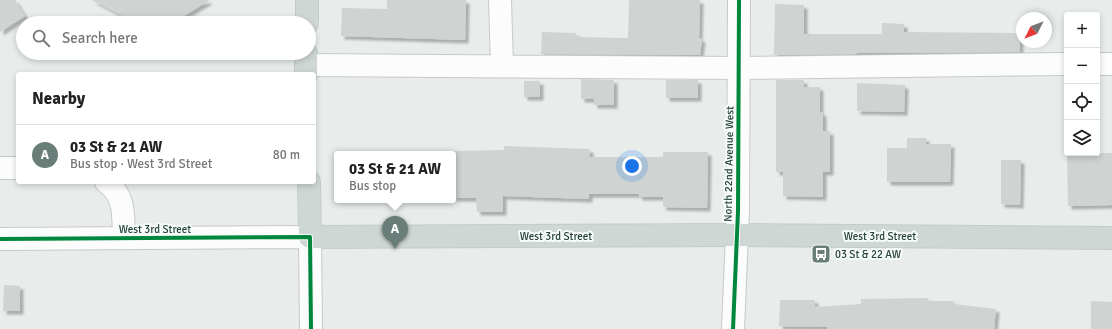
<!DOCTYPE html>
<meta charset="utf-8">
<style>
body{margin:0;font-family:Signika,sans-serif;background:#f6f6f6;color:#222}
.controls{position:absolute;right:12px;top:12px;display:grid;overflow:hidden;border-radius:4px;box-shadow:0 2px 6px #0003}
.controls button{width:36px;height:36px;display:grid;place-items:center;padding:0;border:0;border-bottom:1px solid #e0e0e0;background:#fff;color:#222;font:20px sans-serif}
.compass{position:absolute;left:1016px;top:12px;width:36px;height:36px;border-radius:50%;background:#fff;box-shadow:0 2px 6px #0003;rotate:228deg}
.you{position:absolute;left:632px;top:166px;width:14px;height:14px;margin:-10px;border:3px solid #fff;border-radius:50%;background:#1a73e8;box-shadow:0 0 0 6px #1a73e833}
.badge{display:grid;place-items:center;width:26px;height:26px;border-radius:50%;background:#697e78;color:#fff;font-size:13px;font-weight:700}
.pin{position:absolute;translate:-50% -33px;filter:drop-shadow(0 1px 2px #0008)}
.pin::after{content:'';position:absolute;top:21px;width:14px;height:12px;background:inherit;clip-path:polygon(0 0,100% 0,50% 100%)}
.popup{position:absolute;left:334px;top:151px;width:122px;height:52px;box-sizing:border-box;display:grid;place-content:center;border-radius:4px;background:#fff;filter:drop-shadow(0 1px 3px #0005);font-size:13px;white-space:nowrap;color:#767676}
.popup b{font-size:15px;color:#222}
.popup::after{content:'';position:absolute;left:50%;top:100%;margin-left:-8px;border:8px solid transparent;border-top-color:#fff}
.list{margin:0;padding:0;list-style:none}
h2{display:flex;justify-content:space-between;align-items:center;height:52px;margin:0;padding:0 16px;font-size:17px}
h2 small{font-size:13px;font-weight:400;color:#767676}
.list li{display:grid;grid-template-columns:26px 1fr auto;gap:12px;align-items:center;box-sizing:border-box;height:60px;padding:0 16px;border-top:1px solid #e0e0e0}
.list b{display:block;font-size:15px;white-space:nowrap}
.list p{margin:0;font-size:13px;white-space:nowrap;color:#767676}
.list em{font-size:13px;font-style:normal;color:#767676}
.icon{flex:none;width:22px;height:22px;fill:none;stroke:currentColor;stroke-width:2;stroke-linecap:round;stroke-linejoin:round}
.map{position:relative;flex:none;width:1112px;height:329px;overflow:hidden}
.search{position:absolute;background:#fff;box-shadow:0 2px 6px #0003;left:16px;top:16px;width:300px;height:44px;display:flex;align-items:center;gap:10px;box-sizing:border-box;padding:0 14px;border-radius:22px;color:#767676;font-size:15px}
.panel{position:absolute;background:#fff;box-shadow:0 2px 6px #0003;left:16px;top:72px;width:300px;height:112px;border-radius:4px}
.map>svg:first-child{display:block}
</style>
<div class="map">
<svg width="1112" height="329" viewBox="0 0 1112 329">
<defs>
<filter id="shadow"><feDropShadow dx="3.5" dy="3.5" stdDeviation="1" flood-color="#0004"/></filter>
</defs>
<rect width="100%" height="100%" fill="#e8edeb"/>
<!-- building -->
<path fill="#cfd4d2" filter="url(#shadow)" d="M0,0H15L25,16L0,32Z
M92,0H210L182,17V23H123V16Z
M387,0H466L465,40L341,36L342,8L387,9Z
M629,0H700L699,38L702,39L700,55L541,54L542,32L576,33V37L628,38Z
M775,4L804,5V34H882V23L904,24V32L1020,33V52L857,53V54L774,55Z
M581,79L614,80V105H594V99H581Z
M666,80H698V98H666Z
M776,80H804V87H820V113L823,112V131H830V172H823V197L783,196V172H776Z
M524,81H540V97H524Z
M857,83L905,85L904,112L857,111Z
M907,138H926V144H951L950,182H887V148H907Z
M504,146L590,149V157H663V152H708L707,208L663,207V197H639V194H589V199L503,196V212H477L476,198H453V151L504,150Z
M1067,153H1112V205L1068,206Z
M1001,160H1021L1020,205L1001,204Z
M4,285L20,286V311H3Z
M928,298V301H954V304L996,309L994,329H827V327L779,326L780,300H815V307L861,304V299Z
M1091,301L1112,302V329H1091Z"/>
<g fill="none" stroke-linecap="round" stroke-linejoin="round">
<defs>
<path id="minor" d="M500,0L502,66
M1097,64H1112
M306,65L739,68L1067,64
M0,168H18
M106,182C126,195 123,218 124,238
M0,239L310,237L311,329
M733,329L738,211L739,0"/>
<path id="major" d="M307,23V0
M306,53V74
M309,182L310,237L737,235L1112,238"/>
</defs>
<!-- minor casing -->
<use href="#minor" stroke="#c5cac8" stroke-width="24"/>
<!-- major casing -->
<use href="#major" stroke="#c3ccc9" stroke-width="24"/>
<!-- minor -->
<use href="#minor" stroke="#fcfcfc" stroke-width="22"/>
<!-- major -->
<use href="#major" stroke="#cfd7d5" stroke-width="22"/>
<defs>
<path id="cycleway" d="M0,239L310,237L311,329
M733,329L738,211L739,0"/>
</defs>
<!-- cycleway casing -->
<use href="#cycleway" stroke="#f7fbf9" stroke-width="6"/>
<!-- cycleway -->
<use href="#cycleway" stroke="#00873e" stroke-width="4"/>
</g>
<!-- icons -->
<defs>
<symbol id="bus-square" viewBox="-11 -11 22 22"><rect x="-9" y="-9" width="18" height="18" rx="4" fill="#697e78" stroke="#f7fbf9"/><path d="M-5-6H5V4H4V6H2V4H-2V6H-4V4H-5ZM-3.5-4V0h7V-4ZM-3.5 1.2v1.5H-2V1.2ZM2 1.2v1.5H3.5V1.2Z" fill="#fff"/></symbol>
</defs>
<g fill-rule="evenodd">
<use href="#bus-square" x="810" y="243" width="22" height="22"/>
</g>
<g text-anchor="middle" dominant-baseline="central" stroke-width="4" stroke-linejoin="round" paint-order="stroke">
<!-- street labels -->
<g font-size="11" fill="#24423a" stroke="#f7fbf9">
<text transform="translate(729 164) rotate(-89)">North 22nd Avenue West</text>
<text x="155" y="229">West 3rd Street</text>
<text x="556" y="236">West 3rd Street</text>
<text x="880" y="236">West 3rd Street</text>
</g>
<!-- poi labels -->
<g font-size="11" fill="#24423a" stroke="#f7fbf9" text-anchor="start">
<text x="835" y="254">03 St &amp; 22 AW</text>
</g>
</g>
</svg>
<div class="controls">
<button>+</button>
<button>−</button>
<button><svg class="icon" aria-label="locate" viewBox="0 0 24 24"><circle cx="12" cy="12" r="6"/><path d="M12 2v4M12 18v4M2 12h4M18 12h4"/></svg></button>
<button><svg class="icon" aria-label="layers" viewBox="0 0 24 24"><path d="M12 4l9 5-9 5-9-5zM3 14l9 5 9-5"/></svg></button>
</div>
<svg class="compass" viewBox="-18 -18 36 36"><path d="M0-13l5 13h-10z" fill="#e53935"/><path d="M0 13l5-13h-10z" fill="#767676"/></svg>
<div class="you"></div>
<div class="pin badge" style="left:395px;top:249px">A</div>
<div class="popup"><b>03 St &amp; 21 AW</b>Bus stop</div>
<div class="search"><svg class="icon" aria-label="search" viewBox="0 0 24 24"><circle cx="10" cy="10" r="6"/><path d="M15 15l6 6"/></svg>Search here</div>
<section class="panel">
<h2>Nearby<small></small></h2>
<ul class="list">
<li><span class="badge">A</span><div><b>03 St &amp; 21 AW</b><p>Bus stop · West 3rd Street</p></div><em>80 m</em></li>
</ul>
</section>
</div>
